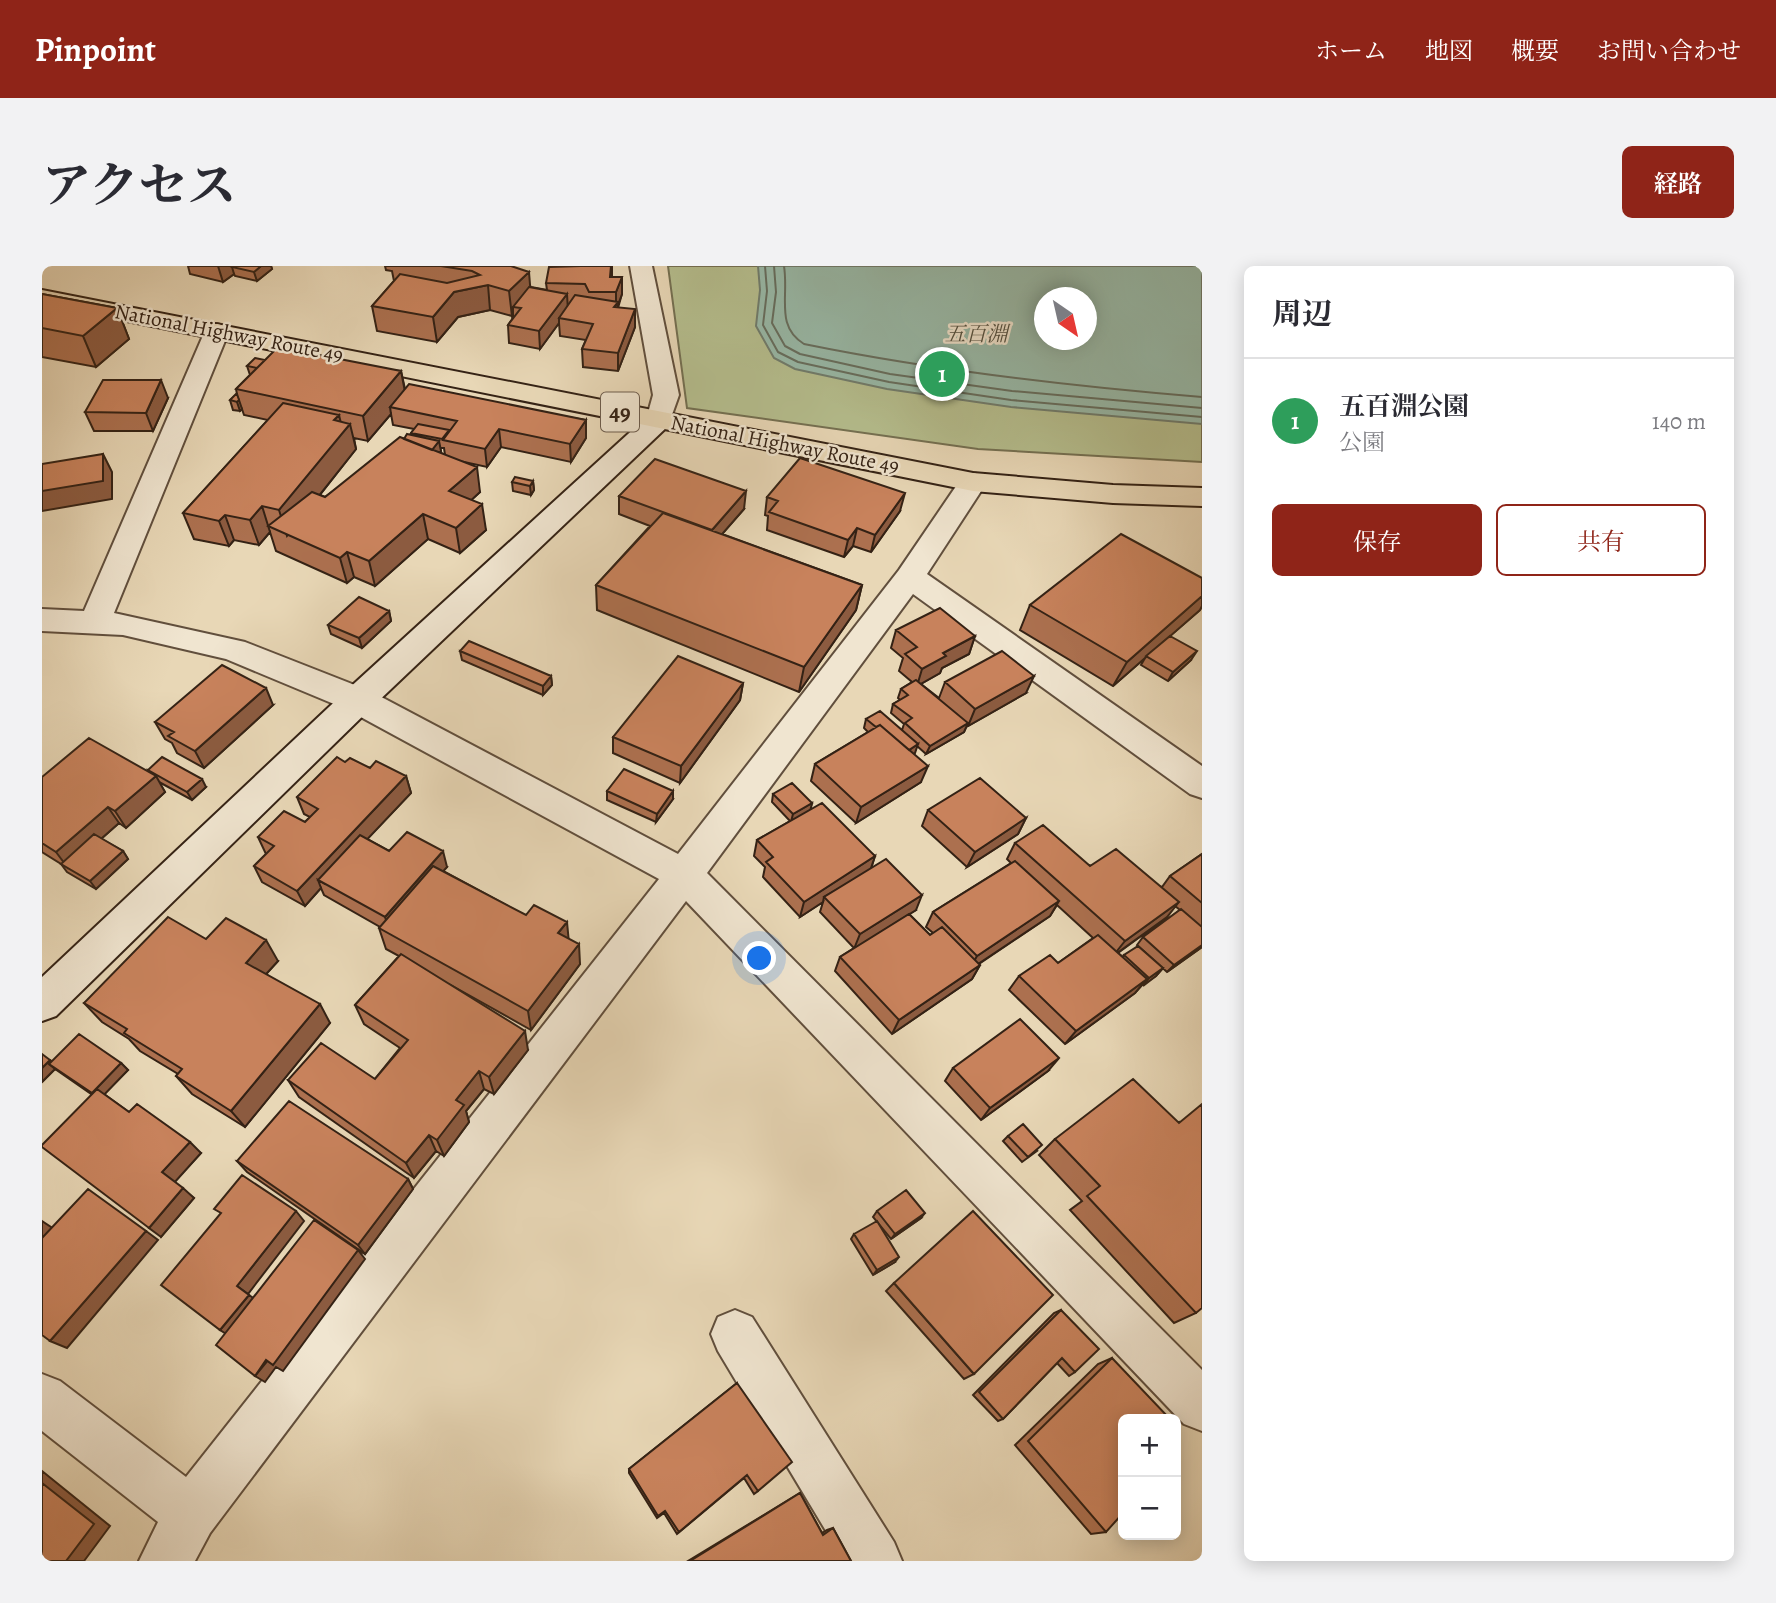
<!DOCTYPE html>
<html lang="ja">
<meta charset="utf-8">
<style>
body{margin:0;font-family:Alegreya,"Noto Serif JP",serif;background:#f2f2f3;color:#2b2b33}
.controls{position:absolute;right:21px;bottom:21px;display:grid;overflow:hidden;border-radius:10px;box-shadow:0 4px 18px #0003}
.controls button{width:63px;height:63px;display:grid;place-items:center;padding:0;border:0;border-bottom:2px solid #e1e1e2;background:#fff;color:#2b2b33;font:35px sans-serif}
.compass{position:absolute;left:992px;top:21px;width:63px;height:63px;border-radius:50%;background:#fff;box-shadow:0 4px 18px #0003;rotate:146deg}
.you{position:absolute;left:718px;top:693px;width:24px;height:24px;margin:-18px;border:5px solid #fff;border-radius:50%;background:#1a73e8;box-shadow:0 0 0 10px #1a73e833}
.badge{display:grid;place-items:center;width:46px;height:46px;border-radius:50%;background:#8f2418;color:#fff;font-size:23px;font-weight:700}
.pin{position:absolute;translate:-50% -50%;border:4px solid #fff;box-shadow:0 2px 7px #0006}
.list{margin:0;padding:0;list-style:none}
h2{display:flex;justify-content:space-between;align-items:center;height:91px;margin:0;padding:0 28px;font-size:30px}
h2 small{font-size:23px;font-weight:400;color:#7c7c81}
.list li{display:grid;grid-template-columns:46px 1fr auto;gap:21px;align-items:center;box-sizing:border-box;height:126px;padding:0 28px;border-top:2px solid #e1e1e2}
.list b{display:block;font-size:26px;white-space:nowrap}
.list p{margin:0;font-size:23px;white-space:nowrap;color:#7c7c81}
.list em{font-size:23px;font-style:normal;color:#7c7c81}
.actions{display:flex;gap:14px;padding:21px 28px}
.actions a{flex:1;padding:16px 0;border:2px solid #8f2418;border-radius:10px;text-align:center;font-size:24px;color:#8f2418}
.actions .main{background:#8f2418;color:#fff}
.map{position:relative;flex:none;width:1160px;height:1295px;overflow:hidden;border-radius:10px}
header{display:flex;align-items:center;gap:42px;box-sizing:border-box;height:98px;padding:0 35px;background:#8f2418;color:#fff}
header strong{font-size:33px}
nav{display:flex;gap:38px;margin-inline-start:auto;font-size:24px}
.intro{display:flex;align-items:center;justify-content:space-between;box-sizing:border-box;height:168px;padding:0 42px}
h1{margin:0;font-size:49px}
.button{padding:18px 32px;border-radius:10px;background:#8f2418;color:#fff;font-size:24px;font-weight:700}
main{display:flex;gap:42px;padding:0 42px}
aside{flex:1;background:#fff;border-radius:10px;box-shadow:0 4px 18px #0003}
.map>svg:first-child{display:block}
</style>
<header>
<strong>Pinpoint</strong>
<nav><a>ホーム</a><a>地図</a><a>概要</a><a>お問い合わせ</a></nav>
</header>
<div class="intro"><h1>アクセス</h1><a class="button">経路</a></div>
<main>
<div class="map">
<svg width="1160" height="1295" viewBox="0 0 1160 1295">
<rect width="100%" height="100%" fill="#e8d7b6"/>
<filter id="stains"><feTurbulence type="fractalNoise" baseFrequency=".00286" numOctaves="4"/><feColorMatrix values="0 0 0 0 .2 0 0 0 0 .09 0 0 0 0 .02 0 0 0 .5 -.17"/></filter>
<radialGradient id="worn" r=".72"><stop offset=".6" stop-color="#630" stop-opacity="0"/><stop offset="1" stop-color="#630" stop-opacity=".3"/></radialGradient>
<!-- green -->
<path fill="#b5be8e" stroke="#747052" stroke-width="2" fill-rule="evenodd" d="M626,0H1160V196L936,183L645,142ZM1002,32H1044V74H1002Z"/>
<!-- water -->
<path fill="#98baa9" stroke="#707d6e" stroke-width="2" fill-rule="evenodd" d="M716,0H1160V158L969,141L845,123L753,103L732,92L714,60L718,24ZM1002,32H1044V74H1002Z"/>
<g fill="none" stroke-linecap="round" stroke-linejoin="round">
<!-- shore -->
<path stroke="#666e5f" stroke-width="2" d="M723,0L725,25L721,59L736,86L756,96L847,116L969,134L1160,151
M732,0L734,26L730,57L743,80L758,88L848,108L970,125L1160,142
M742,0C747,31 733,60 762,78C894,105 1026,120 1160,131"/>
<defs>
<path id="street" d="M588,0H610L637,129L626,160L617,162L608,160L604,154L611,129Z
M175,58L184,60L187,65L72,347L203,376L328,425L636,588L857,304L921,210L931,207L941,210L945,216L885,308L1160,500V532L1148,528L871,328L665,607L1160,1104V1165L1142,1158L644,635L168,1267L153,1295H97L116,1256L0,1165V1108L18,1115L144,1211L617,613L304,443L184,393L81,369L0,365V343L42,345L163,65L166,60Z
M693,1044L710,1051L852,1276L860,1295H802L676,1085L669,1068L676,1051Z"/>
<path id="secondary" d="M617,146L626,148L630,154L626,160L328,443L14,750L0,755V711L304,425L608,148Z"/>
<path id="highway" d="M0,24L931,207L1071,219L1160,222V240L1071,237L931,225L0,38Z"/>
</defs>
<!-- street casing -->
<use href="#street" stroke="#614f3d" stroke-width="4"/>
<!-- secondary casing -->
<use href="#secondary" stroke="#342215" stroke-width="4"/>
<!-- highway casing -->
<use href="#highway" stroke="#342215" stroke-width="4"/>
<!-- street -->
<use href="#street" fill="#f0e5d0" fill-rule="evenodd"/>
<!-- secondary -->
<use href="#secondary" fill="#f0e5d0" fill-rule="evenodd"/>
<!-- highway -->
<use href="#highway" fill="#e8d7b6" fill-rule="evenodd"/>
</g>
<!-- wall -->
<path fill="#ac704f" stroke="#342215" stroke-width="2" fill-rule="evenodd" d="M146,0H229L230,3L215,15L193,10L192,8L181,16L148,8Z
M343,0H469L489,21L505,24L504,17L539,0H570V11L580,28L576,42L593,61L576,105L541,101L540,83L544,74L518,70L517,57L498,83L467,77L466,59L471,52V48L470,50L448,44L416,51L395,76L335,65L330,40L352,15L350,5L344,4Z
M0,28L75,42L87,73L54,101L0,91Z
M223,94L359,105L363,123L544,154V172L529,196L459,181L445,201L422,196L438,226L429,234L444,264L418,287L386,273L333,320L312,311L305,317L234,285L228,266L217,279L192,274L187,280L152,273L141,247L226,154L202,149L200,143L198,145L191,144L188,134L195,128L194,123L208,109L205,100ZM349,148L351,159L372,163L369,167L370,169L362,173L283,231L278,229L314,183L312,172L326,175ZM398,182H402L403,189L397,186L399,185Z
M126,132L111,165H52L43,146Z
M491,215L492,224L489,229L471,225L470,216Z
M577,230L702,243L680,268L820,319L814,344L757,426L555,344L554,319L608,260L577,248Z
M725,231L858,245L829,286L811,280L802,291L725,264L726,250L723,249Z
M1160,312V340L1158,344L1128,370L1149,394L1126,415L1099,399L1103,392L1071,420L978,364L988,339Z
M347,345L349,355L320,382L289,368L286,359Z
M854,364L933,370L927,388L900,402L898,407L879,418L897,432L903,416L984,427L926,460L925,459L922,466L884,488L875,480L872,488L879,516L814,557L769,515L773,498L826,466L822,462L824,453L860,464L862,458L849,447L851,438L858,434L856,432L859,423L870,416L857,405L861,392L849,382Z
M418,385L509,410L510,419L501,429L420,394Z
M701,417L698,434L638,517L571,487V471Z
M231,439L162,502L135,487L130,477L123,473L113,456Z
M303,496L364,510L369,527L325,573L347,585L405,601L401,605L527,673L538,698L489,764L407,718L486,784L452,828L442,823L424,845L427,856L402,890L394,885L372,912L257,831L246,814L333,813L358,782L322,758L313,739L357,690L344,683L337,662L338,661L282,629L279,622L263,640L220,616L212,600L224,588L216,571L263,556L268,551L262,548L255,531Z
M106,504L164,521L150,534L117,516L123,526L84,562L77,557L59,573L81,585L86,593L54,623L25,606L19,598L0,586V511L107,506Z
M565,525L631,533L614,556L565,534Z
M731,528L770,537L768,544L833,590L829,603L874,644L867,648L888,669L891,667L884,661L891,646L969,597L965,593L973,577L1120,621L1128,610L1160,588V681L1125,706L1095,679L1101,671L1138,644L1133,640L1125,651L1076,687L1081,691L1082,689L1121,702L1114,710L1100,719L1093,727L1023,778L967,724L977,710L1016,697L1051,672L1015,639L1008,650L937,698L938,699L930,713L850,768L793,705L798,691L812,682L778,646L781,636L758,651L721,611L723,601L712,590L715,574L748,555L730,536Z
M886,544L984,552L976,568L925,601L880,560Z
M164,673L236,695L224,708L288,757L203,861L150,828L134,810L136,808L98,785L87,773L60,756L42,737Z
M10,795L79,797L86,804L62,828L87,846L159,887L132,916L152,932L119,971L49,828L13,803L0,816Z
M911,802L1006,805L939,854L903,815Z
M1137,856L1154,1047L1132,1057L1028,944L1040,935L997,889L1013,873Z
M966,870L995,885L980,896L961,875Z
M195,895L366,913L371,923L323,988L205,906Z
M835,945L879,952L849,973L831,951Z
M812,968L853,996L831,1009L809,973Z
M852,1017L932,1108L922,1113L844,1025Z
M1019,1044L1033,1106L1027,1110L1015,1097L961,1153L956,1155L931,1129L1012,1047Z
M1070,1092L1081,1153L1064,1266L1049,1268L973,1179L1056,1098Z
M695,1117L716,1225L712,1228L702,1212L635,1268L622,1247L615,1252L587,1207V1203Z
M758,1227L780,1267L785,1264L791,1262L809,1295H646Z"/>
<!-- shaded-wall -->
<path fill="#8c5b40" stroke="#342215" stroke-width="2" d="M176,0H202L190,1L192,8L181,16Z
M219,0H229L230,3L215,15L212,6Z
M487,6L489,31L471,41V48L470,50L467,25Z
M580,11V28L576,39V53L572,41L574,39V26Z
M446,19L448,44L416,51L395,76L391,51L412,26Z
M525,28L526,45L517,52V57L498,83L497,65Z
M75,42L87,73L54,101L41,70Z
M593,43V61L576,105V87Z
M359,105L364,131L348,141L349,148L326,175L321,150Z
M119,114L126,132L111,165L104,147Z
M197,134L200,143L198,145L195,136Z
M297,149L301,166L308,158L314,183L245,270L237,244L292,154Z
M544,154V172L529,196L528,178Z
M457,163L459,181L445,201L443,183Z
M397,175L399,185L392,193L390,184Z
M61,188L70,206V233L0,245V225Z
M435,201L438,226L411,251L407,225Z
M491,215L492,224L489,229L488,220Z
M704,225L702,243L668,282L670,264Z
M863,227L858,245L829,286L833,269Z
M440,238L444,264L418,287L414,262Z
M220,240L228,266L217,279L208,254Z
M381,248L386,273L333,320L327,295Z
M183,249L192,274L187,280L177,255Z
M815,262L811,280L802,291L806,274Z
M305,286L312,311L305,317L298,292Z
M820,319L814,344L757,426L762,401Z
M1160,330V340L1158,344L1071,420L1085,396Z
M347,345L349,355L320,382L317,372Z
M933,370L927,388L900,402L898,407L875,420L880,403L901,387Z
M1155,385L1149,394L1126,415L1131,406Z
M509,410L510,419L501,429V420Z
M992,410L984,427L926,460L933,443Z
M701,417L698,434L638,517L639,500Z
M224,422L231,439L162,502L153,485Z
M926,457L922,466L884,488L888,480Z
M876,478L873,487L860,495L863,487Z
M886,500L879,516L814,557L819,541Z
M114,510L123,526L84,562L73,545Z
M364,510L369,527L283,618L276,614L279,622L263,640L255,625Z
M160,513L164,521L150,534L145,526Z
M631,525V533L614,556L615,548Z
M770,537L768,546L749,556L751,548Z
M66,541L77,557L26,602L14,586Z
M984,552L976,568L925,601L933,586Z
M81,585L86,593L54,623L48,615Z
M401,585L405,601L348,666L343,651Z
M833,590L828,605L782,631L781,636L758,651L762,636Z
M880,629L874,644L812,683L818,668Z
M1017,635L1008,650L927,704L935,690Z
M1137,636L1125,651L1071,690L1083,675Z
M525,656L527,677L516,667Z
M224,674L236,695L216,717L204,697Z
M537,678L538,698L489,764L486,745Z
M1160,679V681L1125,706L1132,699Z
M938,699L930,713L850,768L857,754Z
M1121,702L1114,710L1101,720L1107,712Z
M1105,713L1093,727L1023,778L1034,765Z
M278,738L288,757L203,861L189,845Z
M483,765L486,784L452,828L447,811Z
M1017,792L1006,805L939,854L948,842Z
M8,794L15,800L7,798L13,803L0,816V802Z
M79,797L86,804L57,834L50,827Z
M437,805L442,823L424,845L427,856L402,890L395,874L414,834Z
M387,869L394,885L372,912L364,897Z
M148,876L159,887L132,917L120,906Z
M366,913L371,923L323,988L316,979Z
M141,922L152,932L119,971L107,962Z
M254,945L262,955L206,1028L195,1020Z
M883,947L879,952L849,973L853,968Z
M0,955L15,965L0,983Z
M104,965L116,974L25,1082L8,1075Z
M316,984L323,993L241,1105L234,1101L223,1116L213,1110Z
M857,991L853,996L831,1009L835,1004Z
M207,1029L217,1036L189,1071L178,1064Z
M0,1205L68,1260L42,1295H24L0,1217Z"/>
<!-- building -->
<path fill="#c8825c" stroke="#342215" stroke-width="2" d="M191,0H219L212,6L190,1Z
M399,0H469L487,6L467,25L446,19L412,26L391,51L330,40L358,8L405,17L438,9L430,5Z
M539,0H569L568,11H580L574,26H547L543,18L504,17L507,1Z
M487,21L525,28L497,65L466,59L479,42L471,41Z
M0,28L75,42L41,70L0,62Z
M533,29L576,36L572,41L593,43L576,87L540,83L551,58L517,52Z
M236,81L359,105L321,150L194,123Z
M213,92L223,94L215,102L205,100Z
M61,114H119L104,147L43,146Z
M367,118L544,154L528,178L457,163L443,183L401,174L415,155L348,141Z
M194,128H195L197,134L195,136L188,134Z
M241,137L297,149L292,154L308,158L237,244L220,240L208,254L183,249L177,255L141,247Z
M376,158L407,164L400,173L369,167Z
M365,168L397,175L390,184L362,173Z
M358,171L435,201L407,225L440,238L414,262L381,248L327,295L305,286L298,292L226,260L270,226L283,231Z
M61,188V215L0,225V198Z
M758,192L863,227L833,269L815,262L806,274L727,246L736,235L725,231Z
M613,193L704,225L670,264L577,230Z
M473,211L491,215L488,220L470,216Z
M621,247L820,319L762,401L554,319Z
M1079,268L1160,312V330L1085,396L988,339Z
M317,331L347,345L317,372L286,359Z
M898,342L933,370L901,387L904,390L880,403L863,388L875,381L854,364Z
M1128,370L1155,385L1131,406L1104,390Z
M427,375L509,410L501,420L418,385Z
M960,385L992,410L933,443L903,416Z
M636,390L701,417L639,500L571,471Z
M180,399L224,422L153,485L126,470L132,466L113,456Z
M874,414L926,457L888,480L863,457L870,452L851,438L866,429L859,423Z
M838,445L876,478L867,484L838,459L834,461L824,453Z
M838,459L886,500L819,541L773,498Z
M47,472L114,510L73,545L66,541L14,586L0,577V511Z
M120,491L160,513L145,526L106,504Z
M295,491L303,496L308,492L328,502L334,495L364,510L255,625L212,600L232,580L216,571L242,545L263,556L276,543L255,531Z
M582,503L631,525L615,548L565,525Z
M938,512L984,552L933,586L886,544Z
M750,517L770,537L751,548L731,528Z
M780,537L833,590L762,636L724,596L731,591L715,574Z
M1001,559L1048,600L1074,583L1137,636L1083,675L973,577Z
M365,566L401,585L343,651L276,614L318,569L347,585Z
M52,568L81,585L48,615L19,598Z
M1160,588V637L1128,610Z
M844,593L880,629L818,668L782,631Z
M973,595L1017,635L935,690L891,646Z
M391,600L484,649L492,639L525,656L516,667L537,678L486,745L337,662Z
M1139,643L1160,661V679L1132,699L1101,671Z
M867,648L888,669L900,661L938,699L857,754L798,691Z
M126,651L164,673L184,652L224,674L204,697L278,738L189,845L134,810L140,803L82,767L85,763L42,737Z
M1056,669L1105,713L1034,765L977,710L1008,689L1016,697Z
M1096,680L1121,702L1107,712L1082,689Z
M359,688L483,765L447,811L437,805L414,834L422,839L395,874L387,869L364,897L246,814L279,777L333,813L366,774L313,739Z
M978,753L1017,792L948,842L911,802Z
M37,768L79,797L50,827L7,798Z
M0,788L8,794L0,802Z
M1091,813L1137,857L1160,838V1042L1154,1047L1045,930L1058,920L1013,873Z
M55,823L87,846L95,838L148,876L120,906L141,922L107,962L0,881V879Z
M247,835L366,913L316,979L195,895Z
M981,858L1000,879L986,891L966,870Z
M200,909L254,945L195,1020L207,1029L178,1064L119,1019L179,947L172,943Z
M46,923L104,965L8,1075L0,1069V972Z
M864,924L883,947L853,968L835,945Z
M931,945L1011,1029L932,1108L852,1017Z
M272,954L316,984L231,1099L224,1094L213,1110L174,1079Z
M835,955L857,991L835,1004L812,968Z
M1019,1044L1057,1083L1033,1106L1020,1092L961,1153L937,1126Z
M1070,1092L1128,1153H1081V1247L1064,1266L986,1175Z
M695,1117L750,1196L716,1225L705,1209L637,1266L623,1245L616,1250L587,1203Z
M0,1217L52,1258L24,1295H0Z
M758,1227L781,1269L791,1262L809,1295H648Z"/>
<g text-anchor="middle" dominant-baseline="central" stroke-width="5" stroke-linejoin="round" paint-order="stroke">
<!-- far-street labels -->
<g font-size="21" fill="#342215" stroke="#f0e5d0">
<text transform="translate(187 67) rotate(11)">National Highway Route 49</text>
<text transform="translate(743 178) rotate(11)">National Highway Route 49</text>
</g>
<!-- far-water labels -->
<g font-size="21" font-style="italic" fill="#525041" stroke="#f0e5d0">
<text x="934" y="68">五百淵</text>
</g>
<!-- shield labels -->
<rect fill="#f0e5d0" stroke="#6c5c4d" stroke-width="2" x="559" y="126.5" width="38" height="39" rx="5"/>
<g font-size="23" font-weight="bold" fill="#342215">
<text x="578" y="146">49</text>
</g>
</g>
<rect width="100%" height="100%" filter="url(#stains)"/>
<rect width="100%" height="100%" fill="url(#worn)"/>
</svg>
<div class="controls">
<button>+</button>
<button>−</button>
</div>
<svg class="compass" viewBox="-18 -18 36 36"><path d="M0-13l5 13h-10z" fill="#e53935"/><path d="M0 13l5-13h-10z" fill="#7c7c81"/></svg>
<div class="you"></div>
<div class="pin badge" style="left:900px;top:108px;background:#2e9e5b">1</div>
</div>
<aside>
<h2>周辺<small></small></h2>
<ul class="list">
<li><span class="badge" style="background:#2e9e5b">1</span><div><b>五百淵公園</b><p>公園</p></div><em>140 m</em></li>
</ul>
<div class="actions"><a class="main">保存</a><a>共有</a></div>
</aside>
</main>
